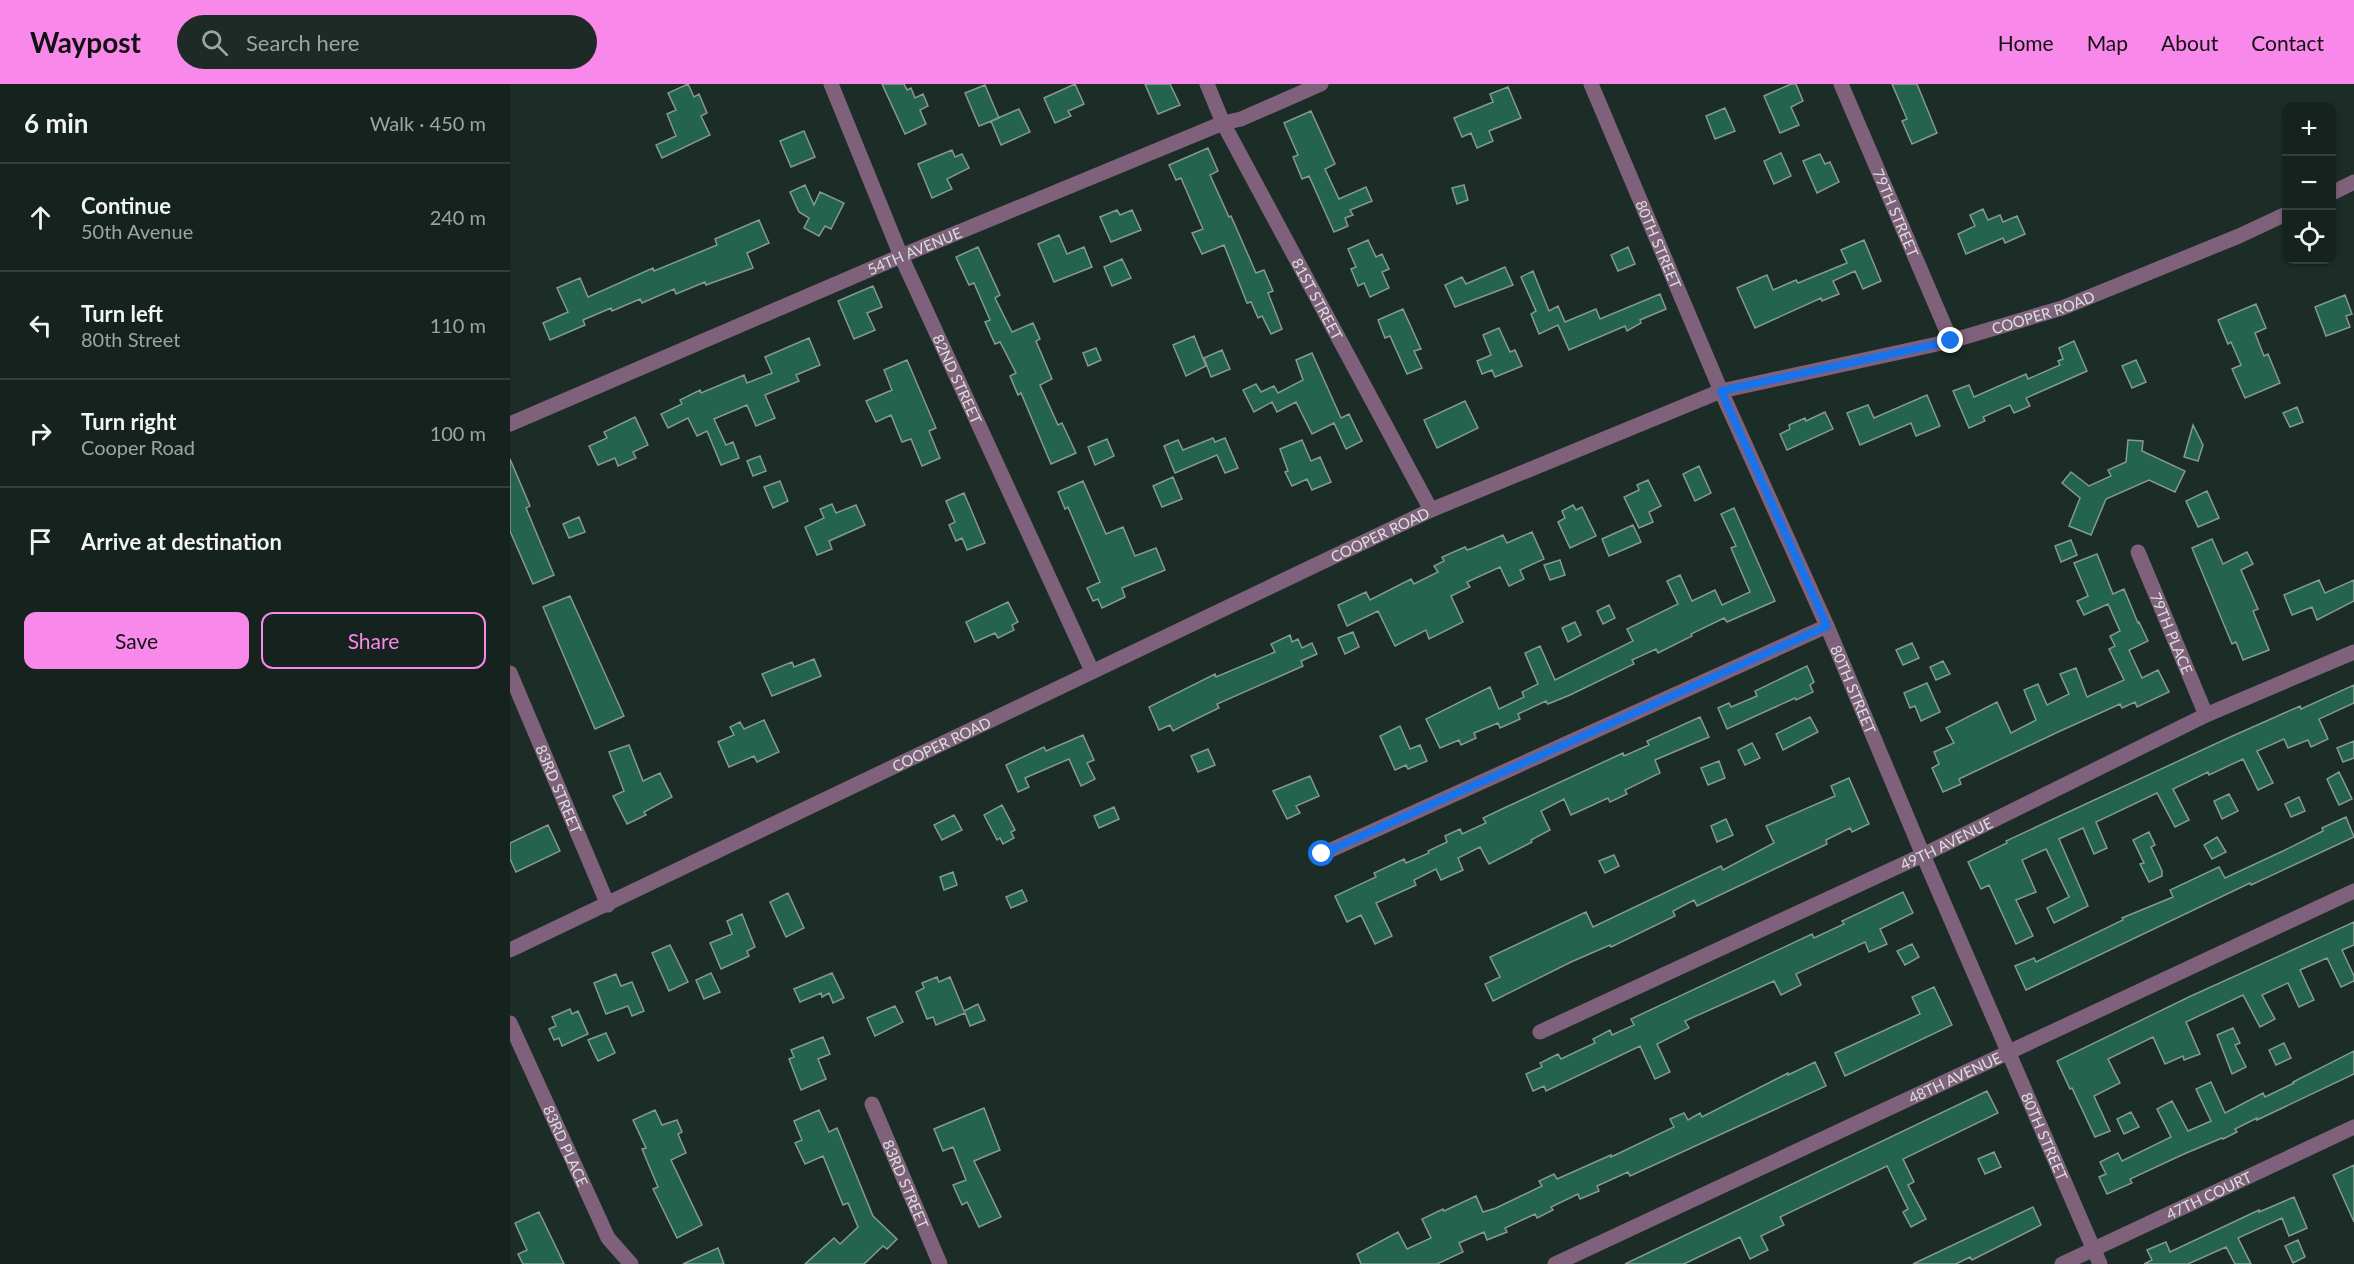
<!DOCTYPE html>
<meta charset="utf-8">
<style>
body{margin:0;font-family:Lato,sans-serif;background:#1e2a26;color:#f1f3f6}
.controls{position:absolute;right:18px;top:18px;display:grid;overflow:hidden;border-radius:12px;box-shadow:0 2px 4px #0004}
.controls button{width:54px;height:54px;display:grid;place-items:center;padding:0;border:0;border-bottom:2px solid #343f3b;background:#15221d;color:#f1f3f6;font:30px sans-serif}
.stop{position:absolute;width:18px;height:18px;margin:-14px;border:4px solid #1a73e8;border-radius:50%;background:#fff}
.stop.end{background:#1a73e8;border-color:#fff;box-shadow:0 2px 6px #0008}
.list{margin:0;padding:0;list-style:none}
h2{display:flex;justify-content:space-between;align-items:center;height:78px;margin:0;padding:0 24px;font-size:26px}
h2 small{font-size:20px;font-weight:400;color:#9da4a4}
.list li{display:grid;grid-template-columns:39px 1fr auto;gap:18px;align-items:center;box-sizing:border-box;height:108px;padding:0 24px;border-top:2px solid #343f3b}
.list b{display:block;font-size:22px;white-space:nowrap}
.list p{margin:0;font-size:20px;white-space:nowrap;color:#9da4a4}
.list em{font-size:20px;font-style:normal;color:#9da4a4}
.actions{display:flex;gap:12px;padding:18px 24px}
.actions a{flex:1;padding:14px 0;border:2px solid #f888ea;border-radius:12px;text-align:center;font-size:21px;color:#f888ea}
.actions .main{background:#f888ea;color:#111}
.icon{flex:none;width:33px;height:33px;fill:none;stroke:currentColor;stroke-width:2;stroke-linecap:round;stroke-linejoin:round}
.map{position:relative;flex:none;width:1844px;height:1180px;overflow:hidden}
header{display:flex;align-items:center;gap:36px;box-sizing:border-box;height:84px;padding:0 30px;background:#f888ea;color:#111}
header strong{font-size:28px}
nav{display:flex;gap:33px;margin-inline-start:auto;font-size:21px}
.search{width:420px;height:54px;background:#1e2a26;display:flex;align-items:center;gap:15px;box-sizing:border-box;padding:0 21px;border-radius:33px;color:#9da4a4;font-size:22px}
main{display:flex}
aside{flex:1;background:#15221d}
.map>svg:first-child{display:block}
</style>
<header>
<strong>Waypost</strong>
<div class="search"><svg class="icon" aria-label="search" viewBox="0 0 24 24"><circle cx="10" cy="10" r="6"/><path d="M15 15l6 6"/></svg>Search here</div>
<nav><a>Home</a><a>Map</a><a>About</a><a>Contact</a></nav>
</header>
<main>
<aside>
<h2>6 min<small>Walk · 450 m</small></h2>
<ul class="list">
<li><svg class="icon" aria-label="ahead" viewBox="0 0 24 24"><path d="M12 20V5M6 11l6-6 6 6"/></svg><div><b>Continue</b><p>50th Avenue</p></div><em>240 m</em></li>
<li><svg class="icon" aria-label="left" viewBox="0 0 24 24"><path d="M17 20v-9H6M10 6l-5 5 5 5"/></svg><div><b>Turn left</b><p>80th Street</p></div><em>110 m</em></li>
<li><svg class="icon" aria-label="right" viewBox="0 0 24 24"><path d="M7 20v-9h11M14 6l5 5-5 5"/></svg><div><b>Turn right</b><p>Cooper Road</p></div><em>100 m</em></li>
<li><svg class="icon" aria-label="arrive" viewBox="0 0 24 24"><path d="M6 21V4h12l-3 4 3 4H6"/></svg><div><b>Arrive at destination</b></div></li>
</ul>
<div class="actions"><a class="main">Save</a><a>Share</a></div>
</aside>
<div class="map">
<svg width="1844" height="1180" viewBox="0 0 1844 1180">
<rect width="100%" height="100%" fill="#1c2d27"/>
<!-- building -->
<path fill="#24644f" stroke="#859991" stroke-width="1.5" d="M178,0L184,13L189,10L197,29L191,32L200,51L152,74L146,61L166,52L157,30L166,26L158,9Z
M372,0H394L397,6L401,4L405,14L413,10L418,22L410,26L416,40L395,50Z
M565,0L574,20L558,27L561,32L545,39L534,14Z
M635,0H660L670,21L648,30Z
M1281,0H1286L1293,17L1281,23L1289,41L1270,49L1254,12Z
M1382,0H1407L1427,49L1402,60L1392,37L1397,35Z
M475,1L489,34L469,42L455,9Z
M998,3L1011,34L979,47L983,57L967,64L961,49L952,53L944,34L983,18L980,10Z
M1215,24L1225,47L1205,55L1196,32Z
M509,25L520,48L491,61L481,37Z
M801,27L825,80L815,85L829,115L856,103L862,117L840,126L843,131L835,134L838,142L824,148L799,92L792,95L783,73L788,71L774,39Z
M294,47L305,73L281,83L270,57Z
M698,64L708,87L700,91L719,133L721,132L746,189L754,186L763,207L758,209L772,245L761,250L752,232L748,234L741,218L737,219L714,161L692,170L682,149L693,145L671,94L666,96L659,81Z
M442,66L445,73L452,70L459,84L437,95L442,105L422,114L408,80Z
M1271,69L1281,92L1264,100L1254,77Z
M1310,70L1315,80L1320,78L1329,98L1307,109L1293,77Z
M295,101L304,121L310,108L334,119L321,145L315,142L309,152L294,144L299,134L289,128L280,108Z
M954,101L958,116L947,120L942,104Z
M1473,125L1478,136L1490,131L1493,138L1507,132L1515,150L1495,159L1493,154L1456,170L1448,150L1465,142L1460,131Z
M607,126L610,131L622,126L631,146L601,158L590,133Z
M249,136L259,159L237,169L243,184L196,201L195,198L166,210L164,205L132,219L130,215L102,227L101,224L73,236L75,241L40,256L33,239L58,228L47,204L70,194L78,213L143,184L144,187L207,161L205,155Z
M549,151L557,170L574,163L582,183L544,198L528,160Z
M858,156L866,173L872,170L879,185L872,188L879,204L860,213L854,199L848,202L841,185L846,183L838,165Z
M1354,156L1371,197L1353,205L1345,187L1323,197L1329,210L1312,217L1311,214L1245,244L1227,204L1257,191L1263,206L1286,196L1288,199L1337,179L1331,166Z
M468,163L490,211L485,214L502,248L523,239L530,255L526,257L542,295L530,301L548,341L552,339L566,369L541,380L511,309L508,311L500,292L506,289L490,258L485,260L475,238L480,236L464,199L459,201L446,173Z
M1118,163L1125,180L1108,187L1101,171Z
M612,175L621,194L602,202L594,183Z
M995,183L1003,201L945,223L935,201L952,193L956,200Z
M1023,187L1039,227L1048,222L1055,238L1086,225L1090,235L1150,210L1156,225L1130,236L1131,239L1117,247L1115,242L1059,266L1048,241L1029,250L1021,230L1026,227L1011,193Z
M363,202L372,223L357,229L365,246L344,255L328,217Z
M1835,211L1842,230L1836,232L1840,243L1816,252L1805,223Z
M1746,220L1756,244L1745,249L1754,272L1758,270L1770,299L1735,314L1722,285L1731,281L1721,258L1718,260L1708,236Z
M893,225L911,265L904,267L912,284L897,290L880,252L875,254L868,236Z
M989,244L1000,268L1005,266L1012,282L985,293L982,286L972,290L967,277L981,271L973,251Z
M684,252L696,282L676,292L663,261Z
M299,254L310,281L286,291L289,297L255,311L265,334L246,342L237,321L204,335L216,361L223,358L229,374L211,381L197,347L187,352L178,334L158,344L151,330L172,320L170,316L190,306L191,309L234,291L237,299L262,289L255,273Z
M1564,257L1577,287L1516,314L1520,322L1504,329L1500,321L1473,333L1475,337L1459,344L1443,307L1459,301L1464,313L1516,290L1518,295L1550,281L1548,277L1553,275L1549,264Z
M586,264L591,276L578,282L573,269Z
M712,266L720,285L701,293L694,274Z
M802,269L831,334L839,330L852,357L836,365L824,339L802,350L786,318L767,328L762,318L744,328L733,306L746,300L751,308L764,302L768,309L793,296L786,276Z
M397,276L426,344L419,347L430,374L412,382L401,355L392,358L381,331L366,338L356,317L382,306L374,286Z
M1626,276L1636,298L1622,304L1612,282Z
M1417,311L1430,342L1406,352L1401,339L1350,361L1337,329L1358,321L1364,334Z
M955,317L968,344L927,364L914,336Z
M1787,323L1793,338L1780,343L1773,329Z
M1315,328L1323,345L1277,366L1270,350L1280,345L1279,341L1295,334L1296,337Z
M125,333L138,361L123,368L126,374L108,382L105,374L88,381L79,362L97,354L94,348Z
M1683,341L1693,361L1688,377L1674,373Z
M703,354L705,358L715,354L728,384L715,389L707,371L665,389L654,362L668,356L673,366Z
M597,355L604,372L585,381L578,363Z
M792,356L801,377L810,373L821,398L802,406L797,395L782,402L775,388L778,387L770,365Z
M1618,356L1633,357L1632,367L1675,387L1665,408L1639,396L1596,415L1581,451L1559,442L1570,414L1552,399L1561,388L1579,402L1601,392L1598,386L1616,378Z
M250,372L256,387L243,392L237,377Z
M0,375L20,422L16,424L44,491L23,500L0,447Z
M1189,382L1201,409L1185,417L1173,390Z
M663,393L672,415L652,423L643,402Z
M1138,396L1151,422L1139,428L1143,438L1129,444L1114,413L1129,406L1127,401Z
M270,397L278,417L263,424L254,403Z
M573,397L596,450L613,443L625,472L646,464L655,486L612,504L615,513L592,524L588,515L583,517L577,504L590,498L558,423L555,425L548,408Z
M1697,407L1709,434L1688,443L1676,417Z
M454,409L475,459L457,466L452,454L446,457L439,441L445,438L436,417Z
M322,420L326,429L346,421L355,441L319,457L322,465L307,471L295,443L314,434L310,425Z
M1063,421L1066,426L1072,423L1086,452L1060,464L1048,438L1055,434L1052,427Z
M1224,424L1265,517L1217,538L1214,534L1181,550L1182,552L1148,569L1146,565L1122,576L1124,580L1060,611L1038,620L1036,617L1008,630L1010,635L990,644L988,639L964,649L966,654L951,661L949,656L930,664L916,635L980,603L989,625L1014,613L1012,608L1028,600L1015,569L1030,562L1045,596L1123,557L1117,545L1168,520L1157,497L1170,491L1182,517L1205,506L1212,521L1240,508L1221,464L1226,462L1211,430Z
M69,433L75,448L59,454L53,440Z
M1123,441L1131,458L1099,472L1092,455Z
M1022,448L1034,475L1010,486L1014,495L999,502L990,483L957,498L960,503L941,512L953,538L919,555L916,546L885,562L868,527L837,542L828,521L856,508L860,516L901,495L904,500L928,488L924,482L934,477L932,473L955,463L957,466L963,464L993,451L997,459Z
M1702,455L1713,480L1737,468L1743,480L1731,486L1748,525L1743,527L1759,566L1733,576L1726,558L1722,560L1682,464Z
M1561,456L1567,471L1551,478L1545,462Z
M1587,470L1603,510L1614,505L1628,539L1629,538L1638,557L1619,566L1632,594L1648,586L1659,608L1627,623L1625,618L1612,624L1610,620L1548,648L1449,695L1451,700L1433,708L1422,684L1429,680L1424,668L1444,659L1436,644L1487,618L1501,649L1526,636L1514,606L1528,600L1537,621L1559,610L1550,590L1566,584L1577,613L1614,596L1599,565L1605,562L1600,552L1610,547L1598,520L1574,531L1567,517L1578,512L1564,479Z
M1050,476L1055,491L1040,496L1034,481Z
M1809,496L1815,509L1844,496V517L1807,536L1802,523L1782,531L1774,511Z
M60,512L114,632L85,645L33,523Z
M498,518L508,538L502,541L504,546L488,554L485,549L465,558L456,538Z
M1099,521L1105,534L1093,540L1087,527Z
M1065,538L1071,551L1058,558L1052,544Z
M843,548L849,563L835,570L828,554Z
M780,551L782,558L788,555L792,564L802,559L807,570L791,577L793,582L707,620L709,624L676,640L663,647L660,641L649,646L639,623L705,590L706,593L765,568L761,560Z
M1402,559L1409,574L1393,581L1386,566Z
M304,575L311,592L262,612L252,590L282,578L284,583Z
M1433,577L1440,590L1426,596L1420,583Z
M1297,582L1304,598L1300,601L1303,608L1286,616L1285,614L1217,645L1208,624L1219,619L1221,623L1247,612L1245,607Z
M1417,599L1430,628L1411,637L1405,622L1400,624L1394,609Z
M1844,601V619L1809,635L1818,655L1801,663L1798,656L1778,664L1774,655L1747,667L1763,699L1748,706L1733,675L1699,691L1698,688L1663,705L1679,736L1665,743L1647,709L1586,738L1597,764L1584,770L1573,744L1549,755L1578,822L1544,839L1537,824L1559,813L1536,765L1512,776L1526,808L1506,816L1523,852L1506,860L1479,801L1471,805L1458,778L1497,759L1496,757L1718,654L1790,622L1791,625Z
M1190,633L1199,653L1145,676L1150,689L1115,706L1117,710L1100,718L1098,714L1061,731L1054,715L1031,727L1040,746L1021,756L1022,758L979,780L970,763L948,774L953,786L931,796L926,785L904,796L906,801L866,819L882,852L865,860L851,831L837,838L825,812L866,793L864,789L894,775L896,779L919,769L918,767L937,758L935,752L950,745L952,750L976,739L973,734L992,725L1113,669L1114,672L1139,661L1137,657Z
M1300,633L1308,648L1273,666L1266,650Z
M254,636L269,668L247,678L244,672L219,683L208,658L224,651L220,643L230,638L234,645Z
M890,642L900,665L910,661L917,677L898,685L896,681L885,686L870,652Z
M573,651L584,676L577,679L585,695L571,702L559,675L515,694L519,703L508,708L496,681L534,663L536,667Z
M1844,657V674L1833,678L1827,664Z
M1242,659L1250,674L1235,681L1228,666Z
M119,661L133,697L150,689L162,713L134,728L136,731L117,740L103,712L114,707L99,668Z
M698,665L705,681L688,688L681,672Z
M1209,677L1215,694L1198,701L1191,684Z
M1829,688L1842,715L1829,721L1817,695Z
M800,692L809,712L786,722L790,729L777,735L763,707Z
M1339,694L1359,740L1342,748L1340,744L1316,756L1317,760L1187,822L1184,816L1163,827L1165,832L1101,863L1100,861L1061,878L983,917L975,900L990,893L980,873L1076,828L1083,843L1211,782L1213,786L1264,759L1256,742L1325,712L1321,702Z
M1719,710L1728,727L1712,735L1704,717Z
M1789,713L1795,727L1781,733L1775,720Z
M492,721L505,746L501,748L504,754L493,760L490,754L487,756L474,731Z
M604,723L609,735L589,744L584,732Z
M444,731L452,746L432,756L424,741Z
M1836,733L1844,753L1741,801L1740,799L1516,906L1505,882L1524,874L1526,878L1613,836L1612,834L1663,813L1660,806L1709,783L1715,794L1773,767L1813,747L1812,744Z
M1216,735L1223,751L1207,758L1201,742Z
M38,741L50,767L6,788L0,775V759Z
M1639,748L1645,761L1641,763L1652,787V792L1639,798L1630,780L1634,779L1623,756Z
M1707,753L1716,768L1702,775L1694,761Z
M1104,771L1109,782L1095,789L1089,777Z
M443,788L447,801L434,806L430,793Z
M512,806L517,817L501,824L496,813Z
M1393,808L1403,829L1370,845L1377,860L1359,868L1355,858L1286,890L1291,901L1271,911L1264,897L1175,937L1179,944L1147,960L1160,988L1145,995L1130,962L1036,1007L1034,1002L1023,1007L1016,990L1032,983L1030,979L1048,970L1051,975L1072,965L1085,959L1083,955L1100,946L1102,951L1124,941L1121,935L1302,850L1304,854L1334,840L1332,837Z
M278,809L294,844L276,853L260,818Z
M232,830L245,863L237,867L239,872L211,885L200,859L222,850L217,837Z
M1844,838V861L1832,866L1844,892V897L1831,903L1817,874L1790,886L1804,916L1789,923L1778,899L1752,911L1765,935L1750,943L1733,911L1676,938L1690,970L1674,976L1673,972L1655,980L1643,953L1598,975L1610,999L1584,1012L1600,1047L1585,1053L1562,1004L1560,1005L1547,977L1681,912Z
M1402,860L1409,873L1395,881L1387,867Z
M160,861L178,898L159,907L142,869Z
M201,889L210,908L194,915L186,896Z
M322,889L334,914L323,919L319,909L312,913L311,909L290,918L284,905Z
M106,890L111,902L122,898L134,927L122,932L118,922L96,930L84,899Z
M427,893L429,898L440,893L454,927L468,920L475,936L460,942L455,929L426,941L423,933L417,935L406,908L414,904L412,899Z
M1424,903L1442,941L1335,992L1325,969L1410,930L1402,913Z
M385,922L393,938L365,952L357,934Z
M60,925L62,930L68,927L78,950L52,962L49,954L44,956L39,945L46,942L42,933Z
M1723,944L1730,959L1725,961L1736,983L1722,990L1707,951Z
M96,949L105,969L88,977L78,956Z
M313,953L320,970L308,975L316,995L291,1006L279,975L284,973L281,966Z
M1774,959L1781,974L1766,981L1759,966Z
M1844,967V990L1747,1036V1034L1725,1045L1727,1048L1713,1055L1712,1054L1674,1070L1620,1095L1622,1099L1597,1110L1589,1093L1596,1090L1590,1078L1608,1069L1612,1077L1661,1053L1647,1025L1662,1017L1678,1047L1701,1037L1686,1005L1701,998L1715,1029L1753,1009L1755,1013L1784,999L1783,998Z
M1305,978L1316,1002L1120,1092L1118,1088L1087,1102L1089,1107L1070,1115L1068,1110L1041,1123L1043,1126L1027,1134L1025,1130L995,1144L997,1148L977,1156L974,1148L949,1159L953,1168L927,1180H851L847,1170L888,1148L897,1165L921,1154L912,1135L933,1125L934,1127L966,1112L973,1128L986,1124L1032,1102L1029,1097L1044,1090L1047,1095L1101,1071V1073L1164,1043L1160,1035L1174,1029L1178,1036L1190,1029L1192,1033L1278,989V991Z
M1477,1007L1488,1029L1393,1075L1404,1098L1398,1101L1416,1135L1401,1143L1393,1128L1398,1125L1377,1082L1270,1133L1274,1141L1251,1152L1258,1166L1240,1175L1230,1153L1174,1180H1115Z
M474,1024L490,1066L464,1077L491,1133L469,1143L457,1118L452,1121L443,1101L456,1096L443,1063L433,1067L424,1045Z
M145,1026L152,1041L167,1036L172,1048L168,1050L176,1069L161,1076L192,1141L167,1154L143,1105L148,1103L132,1065L136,1064L123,1036Z
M309,1026L319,1048L327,1044L363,1132L387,1155L377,1165L373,1162L354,1180H295L324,1154L330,1160L348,1143L338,1119L333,1121L313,1072L295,1080L285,1059L292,1056L284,1037Z
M1621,1028L1629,1043L1614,1050L1607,1035Z
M1484,1068L1491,1083L1475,1090L1468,1075Z
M1844,1081V1138L1823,1091Z
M1784,1113L1797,1144L1779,1152L1772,1134L1728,1154L1741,1180H1725L1716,1163L1678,1180H1634L1642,1176L1637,1166L1656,1158L1660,1168L1749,1126V1128Z
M1523,1123L1531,1141L1462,1176L1460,1173L1446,1180H1403Z
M29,1128L43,1157L54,1180H13L8,1170L17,1166L5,1139Z
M1788,1156L1795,1173L1783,1179L1775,1162Z
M208,1164L214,1180H173Z"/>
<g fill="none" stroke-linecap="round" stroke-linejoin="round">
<!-- minor -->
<g stroke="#80617b" stroke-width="15">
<path id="s1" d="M321,0L391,172L582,587"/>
<path id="s2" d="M697,0L713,39L921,426"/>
<path id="s3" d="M1081,0L1211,307L1317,542L1413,771L1590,1180"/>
<path id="s4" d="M1331,0L1441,257"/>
<path d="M1822,109L1844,98"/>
<path id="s5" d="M0,340L391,172L713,39L731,35L811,0"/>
<path id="s6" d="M1628,468L1696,631"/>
<path id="s7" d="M0,589L98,821"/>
<path d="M812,770L1317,542"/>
<path id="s8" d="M0,866L921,426L1211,307L1441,257L1552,224L1729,152L1776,130"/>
<path id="s9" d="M0,939L98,1154L121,1180"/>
<path id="s10" d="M1030,948L1413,771L1696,631L1844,568"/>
<path id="s11" d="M362,1020L430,1180"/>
<path id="s12" d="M1045,1180L1844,807"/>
<path id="s13" d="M1552,1180L1844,1043"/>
</g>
</g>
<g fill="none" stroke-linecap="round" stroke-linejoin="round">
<!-- route -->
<path stroke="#1a73e8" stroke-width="8" d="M812,770L1317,542L1211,307L1441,257"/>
</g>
<g text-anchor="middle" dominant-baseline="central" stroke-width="4.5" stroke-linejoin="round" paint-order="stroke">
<!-- street labels -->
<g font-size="15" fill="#d7e1dd" stroke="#0c1411">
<text stroke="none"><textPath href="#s4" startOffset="140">79TH STREET</textPath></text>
<text stroke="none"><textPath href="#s3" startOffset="174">80TH STREET</textPath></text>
<text stroke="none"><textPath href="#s5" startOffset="440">54TH AVENUE</textPath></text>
<text stroke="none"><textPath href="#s2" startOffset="242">81ST STREET</textPath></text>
<text stroke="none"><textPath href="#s8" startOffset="1666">COOPER ROAD</textPath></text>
<text stroke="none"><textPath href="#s1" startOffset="321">82ND STREET</textPath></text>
<text stroke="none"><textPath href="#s8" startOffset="964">COOPER ROAD</textPath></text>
<text stroke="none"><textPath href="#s6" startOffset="88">79TH PLACE</textPath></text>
<text stroke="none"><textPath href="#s3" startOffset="660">80TH STREET</textPath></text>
<text stroke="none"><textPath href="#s8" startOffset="478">COOPER ROAD</textPath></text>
<text stroke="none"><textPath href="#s7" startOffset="126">83RD STREET</textPath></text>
<text stroke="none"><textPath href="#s10" startOffset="448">49TH AVENUE</textPath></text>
<text stroke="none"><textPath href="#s12" startOffset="441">48TH AVENUE</textPath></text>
<text stroke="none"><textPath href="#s3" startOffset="1146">80TH STREET</textPath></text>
<text stroke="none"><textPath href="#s9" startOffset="135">83RD PLACE</textPath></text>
<text stroke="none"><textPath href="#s11" startOffset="87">83RD STREET</textPath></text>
<text stroke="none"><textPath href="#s13" startOffset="162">47TH COURT</textPath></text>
</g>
</g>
</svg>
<div class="controls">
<button>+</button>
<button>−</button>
<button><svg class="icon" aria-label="locate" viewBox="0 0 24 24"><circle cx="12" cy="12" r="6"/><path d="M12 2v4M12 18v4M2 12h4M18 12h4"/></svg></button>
</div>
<div class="stop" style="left:812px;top:770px"></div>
<div class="stop end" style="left:1441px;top:257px"></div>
</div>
</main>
